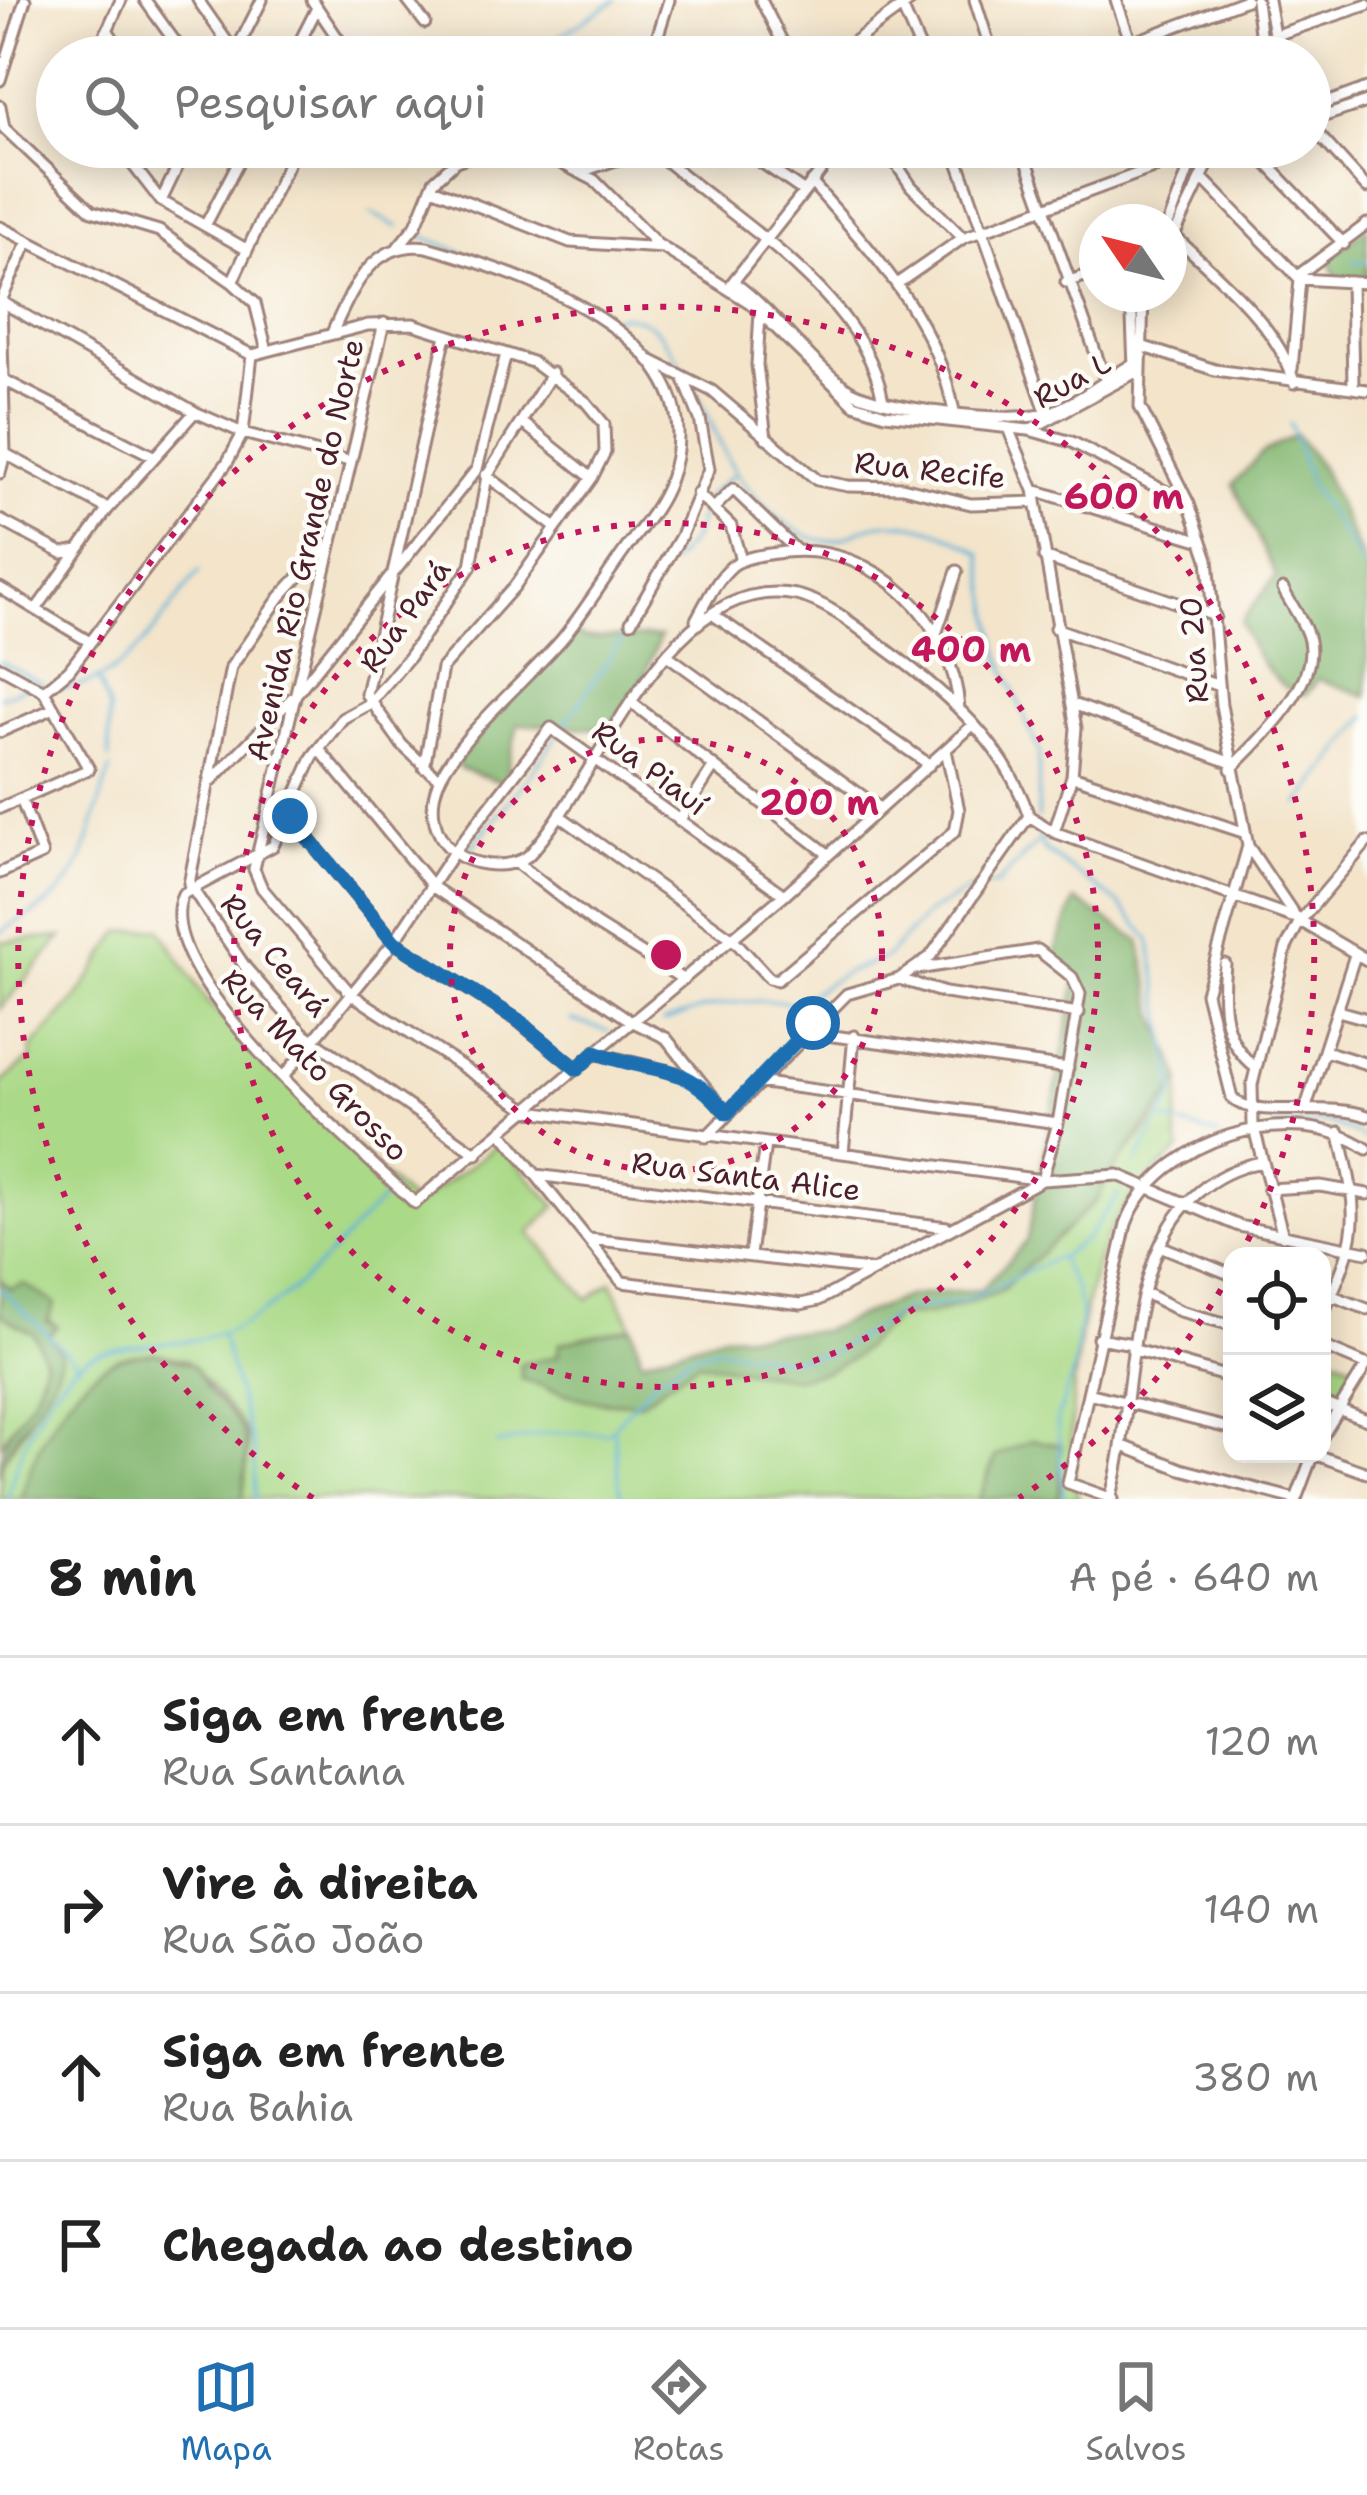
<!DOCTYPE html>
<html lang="pt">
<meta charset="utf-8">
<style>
body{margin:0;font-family:"Shantell Sans",sans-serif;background:#f6f6f6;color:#222}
.controls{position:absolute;right:36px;bottom:36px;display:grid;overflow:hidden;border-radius:24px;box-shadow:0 6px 30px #0003}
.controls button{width:108px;height:108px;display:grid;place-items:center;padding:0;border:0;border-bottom:3px solid #e0e0e0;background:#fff;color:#222;font:60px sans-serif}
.compass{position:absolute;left:1079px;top:204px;width:108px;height:108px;border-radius:50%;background:#fff;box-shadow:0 6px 30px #0003;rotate:305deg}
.stop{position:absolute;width:36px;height:36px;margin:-27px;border:9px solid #1f6fb2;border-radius:50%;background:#fff}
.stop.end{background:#1f6fb2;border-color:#fff;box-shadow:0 3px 12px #0008}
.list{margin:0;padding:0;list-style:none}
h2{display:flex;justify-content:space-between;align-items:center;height:156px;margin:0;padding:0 48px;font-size:51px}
h2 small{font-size:39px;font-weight:400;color:#767676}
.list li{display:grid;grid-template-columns:78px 1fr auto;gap:36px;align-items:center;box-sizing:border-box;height:168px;padding:0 48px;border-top:3px solid #e0e0e0}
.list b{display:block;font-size:45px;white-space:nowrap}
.list p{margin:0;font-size:39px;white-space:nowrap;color:#767676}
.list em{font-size:39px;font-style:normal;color:#767676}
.icon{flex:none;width:66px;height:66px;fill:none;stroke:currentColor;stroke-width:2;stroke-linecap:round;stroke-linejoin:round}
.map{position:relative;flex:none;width:1367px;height:1499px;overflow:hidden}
.search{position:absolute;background:#fff;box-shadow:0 6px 30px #0003;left:36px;right:36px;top:36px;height:132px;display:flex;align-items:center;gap:30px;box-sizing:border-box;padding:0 42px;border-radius:66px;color:#767676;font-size:45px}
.sheet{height:828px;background:#fff}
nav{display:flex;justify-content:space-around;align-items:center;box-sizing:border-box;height:168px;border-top:3px solid #e0e0e0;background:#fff;font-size:33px;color:#767676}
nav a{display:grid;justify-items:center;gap:6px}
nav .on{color:#1f6fb2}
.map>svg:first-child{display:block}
</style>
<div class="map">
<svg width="1367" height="1499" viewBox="0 0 1367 1499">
<rect width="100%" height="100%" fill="#fdfcf7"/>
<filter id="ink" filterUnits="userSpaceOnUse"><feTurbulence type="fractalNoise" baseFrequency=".00833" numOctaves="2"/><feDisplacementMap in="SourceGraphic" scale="24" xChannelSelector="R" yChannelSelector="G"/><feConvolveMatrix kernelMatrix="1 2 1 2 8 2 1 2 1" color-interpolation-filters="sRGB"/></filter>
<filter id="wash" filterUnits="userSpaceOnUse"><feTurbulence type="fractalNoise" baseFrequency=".004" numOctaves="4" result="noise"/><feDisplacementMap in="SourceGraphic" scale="48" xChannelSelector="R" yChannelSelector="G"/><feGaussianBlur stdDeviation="2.7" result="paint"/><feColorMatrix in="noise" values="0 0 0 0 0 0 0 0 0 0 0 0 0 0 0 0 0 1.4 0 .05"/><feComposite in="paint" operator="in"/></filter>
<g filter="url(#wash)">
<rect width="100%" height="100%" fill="#f3e4ca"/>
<!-- green -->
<path fill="#aad987" stroke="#7a7c59" stroke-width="3" d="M160,928L207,1002L415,1206L499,1144L556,1206L530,1233L588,1299L612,1282L632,1327L560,1343L548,1389C627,1412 631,1409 698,1362L795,1378L879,1332L897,1316L932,1314L1000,1292L1149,1128L1181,1079C1181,1103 1172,1127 1180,1150C1153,1173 1123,1201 1108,1234C1081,1291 1060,1439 1079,1499H1059L1061,1445L1024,1446L995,1457L979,1499H243C244,1479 251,1451 245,1432C241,1419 198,1375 186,1360L156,1353L117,1359L22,1499H0L2,1462L28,1423L56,1344L49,1335L55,1327L28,1292L10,1290L0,1279V1084L32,1057L31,1049L77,998L120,932Z
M62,937L0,1009V942Z
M0,1314L34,1334L45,1360L33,1399L0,1444Z
M1322,1353L1359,1366L1337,1403L1322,1398Z"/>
<!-- forest -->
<path fill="#87b974" stroke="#686c50" stroke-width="3" d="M1367,228V285L1337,280L1329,259Z
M1296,435L1321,467L1367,570V696L1318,679L1306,695C1275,691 1249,648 1241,622L1276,576L1233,484L1262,453Z
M569,632L586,638L660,637L640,687L607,729L518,724L504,783L459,768L457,761Z
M1075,900L1140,941L1156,1016L1181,1079C1165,1103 1100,1181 1099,1198L1000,1292L932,1314L897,1316L854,1357L824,1372L795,1378L698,1362L639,1403L586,1400L521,1379V1364L558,1356L560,1343L632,1327L642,1360L723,1335L822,1331L909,1296L981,1290L1027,1241L1077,978L1054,956Z
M0,1279L10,1289L24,1284L55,1304L47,1322L57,1326L49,1335L61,1354C53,1403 8,1428 0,1475C0,1417 39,1413 45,1360L34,1334L0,1314Z
M156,1353L192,1365C202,1375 204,1388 213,1396C256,1437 246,1442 243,1499H22C32,1449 68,1380 118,1359C129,1354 144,1355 156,1353Z
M1032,1440L1061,1445L1059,1499H979L996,1456Z"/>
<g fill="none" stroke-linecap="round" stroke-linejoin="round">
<!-- stream -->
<path stroke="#5bb1d7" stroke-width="3" d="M517,57L533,53L616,0
M371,213L398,227
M422,236L470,256
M1354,262L1367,261
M610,318C649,307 668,342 685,373
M693,387C711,418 723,459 746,486C762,505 796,536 821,540C841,544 857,529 875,525C910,518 954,534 981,554L998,651L1039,752L1038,818
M1290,423L1311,487L1367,570
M671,564L694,538L706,497L734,474
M0,661L43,684
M99,682L109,708V759
M54,688C125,690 159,620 199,571
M0,697L26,687
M1299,804L1367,716
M1037,827L1043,849L1119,904L1150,939L1175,1093L1137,1162
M465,855L531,774L631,626
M987,886L997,884L1037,843
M0,933C15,920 34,915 48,903C94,866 90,818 111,769
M571,1020L608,1031
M663,1022C710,1004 745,997 795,1003L845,973L885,958L928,913L971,889
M1165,1120L1219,1136
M1275,1123L1328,1122L1367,1139
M1059,1259L1076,1290L1081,1313L1074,1370L1057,1419L1064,1499
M0,1288L79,1365
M221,1334L254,1451L255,1499
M614,1431L621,1499
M497,1444L548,1433H608L654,1381L689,1356L718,1348L786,1359L830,1354L905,1310L962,1302L1063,1255L1086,1239L1119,1194
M8,1499C13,1459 53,1366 96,1354C146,1339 202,1349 249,1321C306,1288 345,1235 392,1190"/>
</g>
</g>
<g filter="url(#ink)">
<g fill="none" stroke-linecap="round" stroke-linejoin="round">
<defs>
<path id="minor" d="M145,0L186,57
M198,0L235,53
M312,0L343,46L340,57
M407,0L425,23
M761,0L790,57
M899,0L924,57
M975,0L993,57
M1116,0L1136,57
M1256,0L1263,57
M1268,0L1278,57
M108,31L125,57
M1261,40L1367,5
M1131,43L1246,0
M691,47L697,57
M95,57L121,0
M233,57L262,0
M292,57L317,8
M651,57L669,0
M846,57L855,41L911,0
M0,80L25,0
M0,106L4,128L92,211L159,231L232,282L255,303L267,351
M1310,109L1367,88
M1310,121L1367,102
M1310,125L1367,188
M119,147L161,201L246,249
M739,147L803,191
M885,147L911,186L963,238
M953,147L1047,414
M1022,147L1106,382
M1251,147L1344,244
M651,148C727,217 864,291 883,401
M580,172L655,147
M1203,179L1300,279
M811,182C873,253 935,316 954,411
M432,188L570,242L663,248
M161,201L187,147
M1169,222L1188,171L1205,147
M205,226L246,147
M0,227L252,355
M1169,231C1211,271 1280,325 1294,383
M1169,246L1209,162L1224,147
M398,247L416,225L434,181L456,161L492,149L547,156L594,180L657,244L750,303L854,404L885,414L1029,430L1072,442L1189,504
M1297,276L1367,224
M1300,279L1367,283
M232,282L296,147
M733,282C776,312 805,359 848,389C878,409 1016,425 1049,413C1082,401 1108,377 1138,361
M1066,282L1097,272
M1351,282L1353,386
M732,283L840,147
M898,283L963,238L1172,161
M1131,294L1134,367
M1143,294L1140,407L1189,504L1208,559L1221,705L1248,846L1297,919L1367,960
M0,301L195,412L243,433L349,461
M760,311L757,365L766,438
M384,323L254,869L262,888L351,994L530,1111L1042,1180L1118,1175L1239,1226L1367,1252
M332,333C352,290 371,240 427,247C528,276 722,339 669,482C660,507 641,528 625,550C604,579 585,611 562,639C528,679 457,737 438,783C430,803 432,826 445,843C463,866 504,872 528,856C599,782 667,570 796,595C829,602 863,632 890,652C949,695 1005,744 1029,816
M1138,345L1215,370L1367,390
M252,355L368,325L413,324L532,362L586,402L604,424L605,452L592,478L514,587L442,668L424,768
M650,360L712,391L817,480L848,486L902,487L971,504L1036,502
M1292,369L1300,279
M552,373L487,476L471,566L409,657L369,704L343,718L313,756L273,846L183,894C146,973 361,1150 415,1203L784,895L973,725
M0,378L153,456
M523,423L592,478
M1008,428L1034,490L1076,728L1072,776L1054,832
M1029,430L1138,371
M0,451L108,509
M0,473L5,453L1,301L28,241
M486,475L556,528
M1034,490L1202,541
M697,493L731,526L741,560
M713,509L733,489L797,551
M0,520L62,553L78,550
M324,549L280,597L231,667L189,884L246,968L302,1032L477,1154
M1044,557L1215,616
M0,588L90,642
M37,608L108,509L195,412
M712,614L930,765
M696,620C706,602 716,580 732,566C744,556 769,554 785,552C876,542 954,622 959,709
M631,622L681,536L709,469L700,419L683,377
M1055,628L1219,686
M937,631L957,571
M667,655L879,808
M0,667L44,691L89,769L0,808
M44,691L69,670L227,463L243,433L252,355
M632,703L828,854
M1073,704L1229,762
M0,732L50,710
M319,749L433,887L631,1021L666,1038L726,1113
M1231,769C1259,740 1318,687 1309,641C1306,624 1291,605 1283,589
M1072,776L1243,832
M439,779L402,745L366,694L446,335
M211,781L297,693L477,469L506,354
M290,816L394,942L517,1020L577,1069
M560,816L733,939L769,978L777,980L955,831L959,810L946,750
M1029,816L1054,832L1292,917
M679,821L713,768
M1248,846L1206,993L1232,1098C1253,1120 1330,1101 1367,1116
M517,863L595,924L681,978
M0,873L42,854L21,799
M1225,964C1221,1004 1222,1042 1256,1068
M899,979L945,993L1079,1013
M1338,1011L1367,1019
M804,1032L1068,1068
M1325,1051L1367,1064
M595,1053L692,1077
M284,1076L394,942L454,852L551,728L784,895
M757,1082L1058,1123
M1306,1107L1355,955
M503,1134L622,1282L801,1304L819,1300L1042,1180L1058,1123L1080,994L1072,977L1038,950L917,969
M706,1137L847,994L899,979L930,957L1029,816
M843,1153L854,1036
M536,1175L947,1227
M1268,1189L1320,1186L1367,1194
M1283,1236L1253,1125L1252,1085L1286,948L1300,921L1367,842
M589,1239L869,1270
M1160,1246L1232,1275
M750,1255L765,1144
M1322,1292L1367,1309
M1145,1293L1180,1311L1232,1325
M1322,1316C1359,1235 1361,1220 1339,1132
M1098,1338L1133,1344
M1322,1346L1367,1365
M1132,1349L1232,1378
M1088,1393L1232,1429
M1322,1403L1367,1420
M1322,1437L1367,1364
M1123,1446L1181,1469L1295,1499
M1314,1454L1367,1473
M1110,1499C1143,1389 1112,1194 1261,1162
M1113,1499L1068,1483L1126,1224C1158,1138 1293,1098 1367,1149
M1296,1499L1313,1454"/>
</defs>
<!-- minor casing -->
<use href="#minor" stroke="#9e827a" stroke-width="15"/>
<!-- minor -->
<use href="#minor" stroke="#fff" stroke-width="9"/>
</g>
</g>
<g fill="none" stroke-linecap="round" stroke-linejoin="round" filter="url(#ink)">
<!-- route -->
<path stroke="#1f6fb2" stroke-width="15" d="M290,816L394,942L518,1020L577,1069L595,1052C657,1077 678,1056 727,1113L813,1023"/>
</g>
<!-- distance rings -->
<g fill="none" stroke="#c2185b" stroke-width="6" stroke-dasharray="6 12">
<circle cx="666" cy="955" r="216"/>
<circle cx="666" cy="955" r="432"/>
<path d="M1230 1274A648 648 0 0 1 1019 1498M313 1498A648 648 0 1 1 1241 1254"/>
</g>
<g text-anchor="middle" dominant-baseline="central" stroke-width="9" stroke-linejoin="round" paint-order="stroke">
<!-- street labels -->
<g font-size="30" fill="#4a1f2b" stroke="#fdfcf7">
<text transform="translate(1072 380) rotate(-29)">Rua L</text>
<text transform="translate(930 470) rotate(6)">Rua Recife</text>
<text transform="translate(305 550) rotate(-77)">Avenida Rio Grande do Norte</text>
<text transform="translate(405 616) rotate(-54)">Rua Pará</text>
<text transform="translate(1194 650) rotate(-94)">Rua 20</text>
<text transform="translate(650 768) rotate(37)">Rua Piauí</text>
<text transform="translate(275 955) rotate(50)">Rua Ceará</text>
<text transform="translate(315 1065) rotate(46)">Rua Mato Grosso</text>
<text transform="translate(746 1176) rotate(7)">Rua Santa Alice</text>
</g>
</g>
<circle cx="666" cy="955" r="18" fill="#c2185b" stroke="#fdfcf7" stroke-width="6"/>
<g font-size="36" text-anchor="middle" font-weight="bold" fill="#c2185b" stroke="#fdfcf7" stroke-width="9" stroke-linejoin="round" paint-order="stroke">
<text x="1124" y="509">600 m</text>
<text x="971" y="662">400 m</text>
<text x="819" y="815">200 m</text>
</g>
</svg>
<div class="controls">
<button><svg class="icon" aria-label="locate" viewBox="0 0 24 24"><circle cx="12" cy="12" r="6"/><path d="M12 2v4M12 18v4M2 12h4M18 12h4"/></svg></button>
<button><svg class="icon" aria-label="layers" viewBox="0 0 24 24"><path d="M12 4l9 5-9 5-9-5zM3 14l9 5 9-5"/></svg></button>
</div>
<svg class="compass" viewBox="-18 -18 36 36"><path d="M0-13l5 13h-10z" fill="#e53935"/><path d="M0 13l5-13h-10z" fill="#767676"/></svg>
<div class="stop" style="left:813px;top:1023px"></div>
<div class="stop end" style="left:290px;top:816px"></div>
<div class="search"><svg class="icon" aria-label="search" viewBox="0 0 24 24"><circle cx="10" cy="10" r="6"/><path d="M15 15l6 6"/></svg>Pesquisar aqui</div>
</div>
<section class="sheet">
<h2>8 min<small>A pé · 640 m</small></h2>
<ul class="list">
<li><svg class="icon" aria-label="ahead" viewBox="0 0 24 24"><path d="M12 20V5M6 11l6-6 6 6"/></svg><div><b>Siga em frente</b><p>Rua Santana</p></div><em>120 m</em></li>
<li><svg class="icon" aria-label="right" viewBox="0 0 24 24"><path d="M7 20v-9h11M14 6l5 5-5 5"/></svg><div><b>Vire à direita</b><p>Rua São João</p></div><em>140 m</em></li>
<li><svg class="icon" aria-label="ahead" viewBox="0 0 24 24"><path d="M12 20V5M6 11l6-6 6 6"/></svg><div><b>Siga em frente</b><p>Rua Bahia</p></div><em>380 m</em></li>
<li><svg class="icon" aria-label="arrive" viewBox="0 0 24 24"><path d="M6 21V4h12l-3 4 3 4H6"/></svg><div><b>Chegada ao destino</b></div></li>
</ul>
</section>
<nav>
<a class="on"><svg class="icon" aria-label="map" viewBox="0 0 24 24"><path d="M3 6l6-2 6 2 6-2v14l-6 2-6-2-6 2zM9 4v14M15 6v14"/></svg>Mapa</a>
<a><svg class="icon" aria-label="directions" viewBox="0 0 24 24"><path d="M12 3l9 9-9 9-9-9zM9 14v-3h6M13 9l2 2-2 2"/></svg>Rotas</a>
<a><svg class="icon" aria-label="saved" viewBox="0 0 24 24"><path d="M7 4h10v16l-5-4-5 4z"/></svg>Salvos</a>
</nav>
